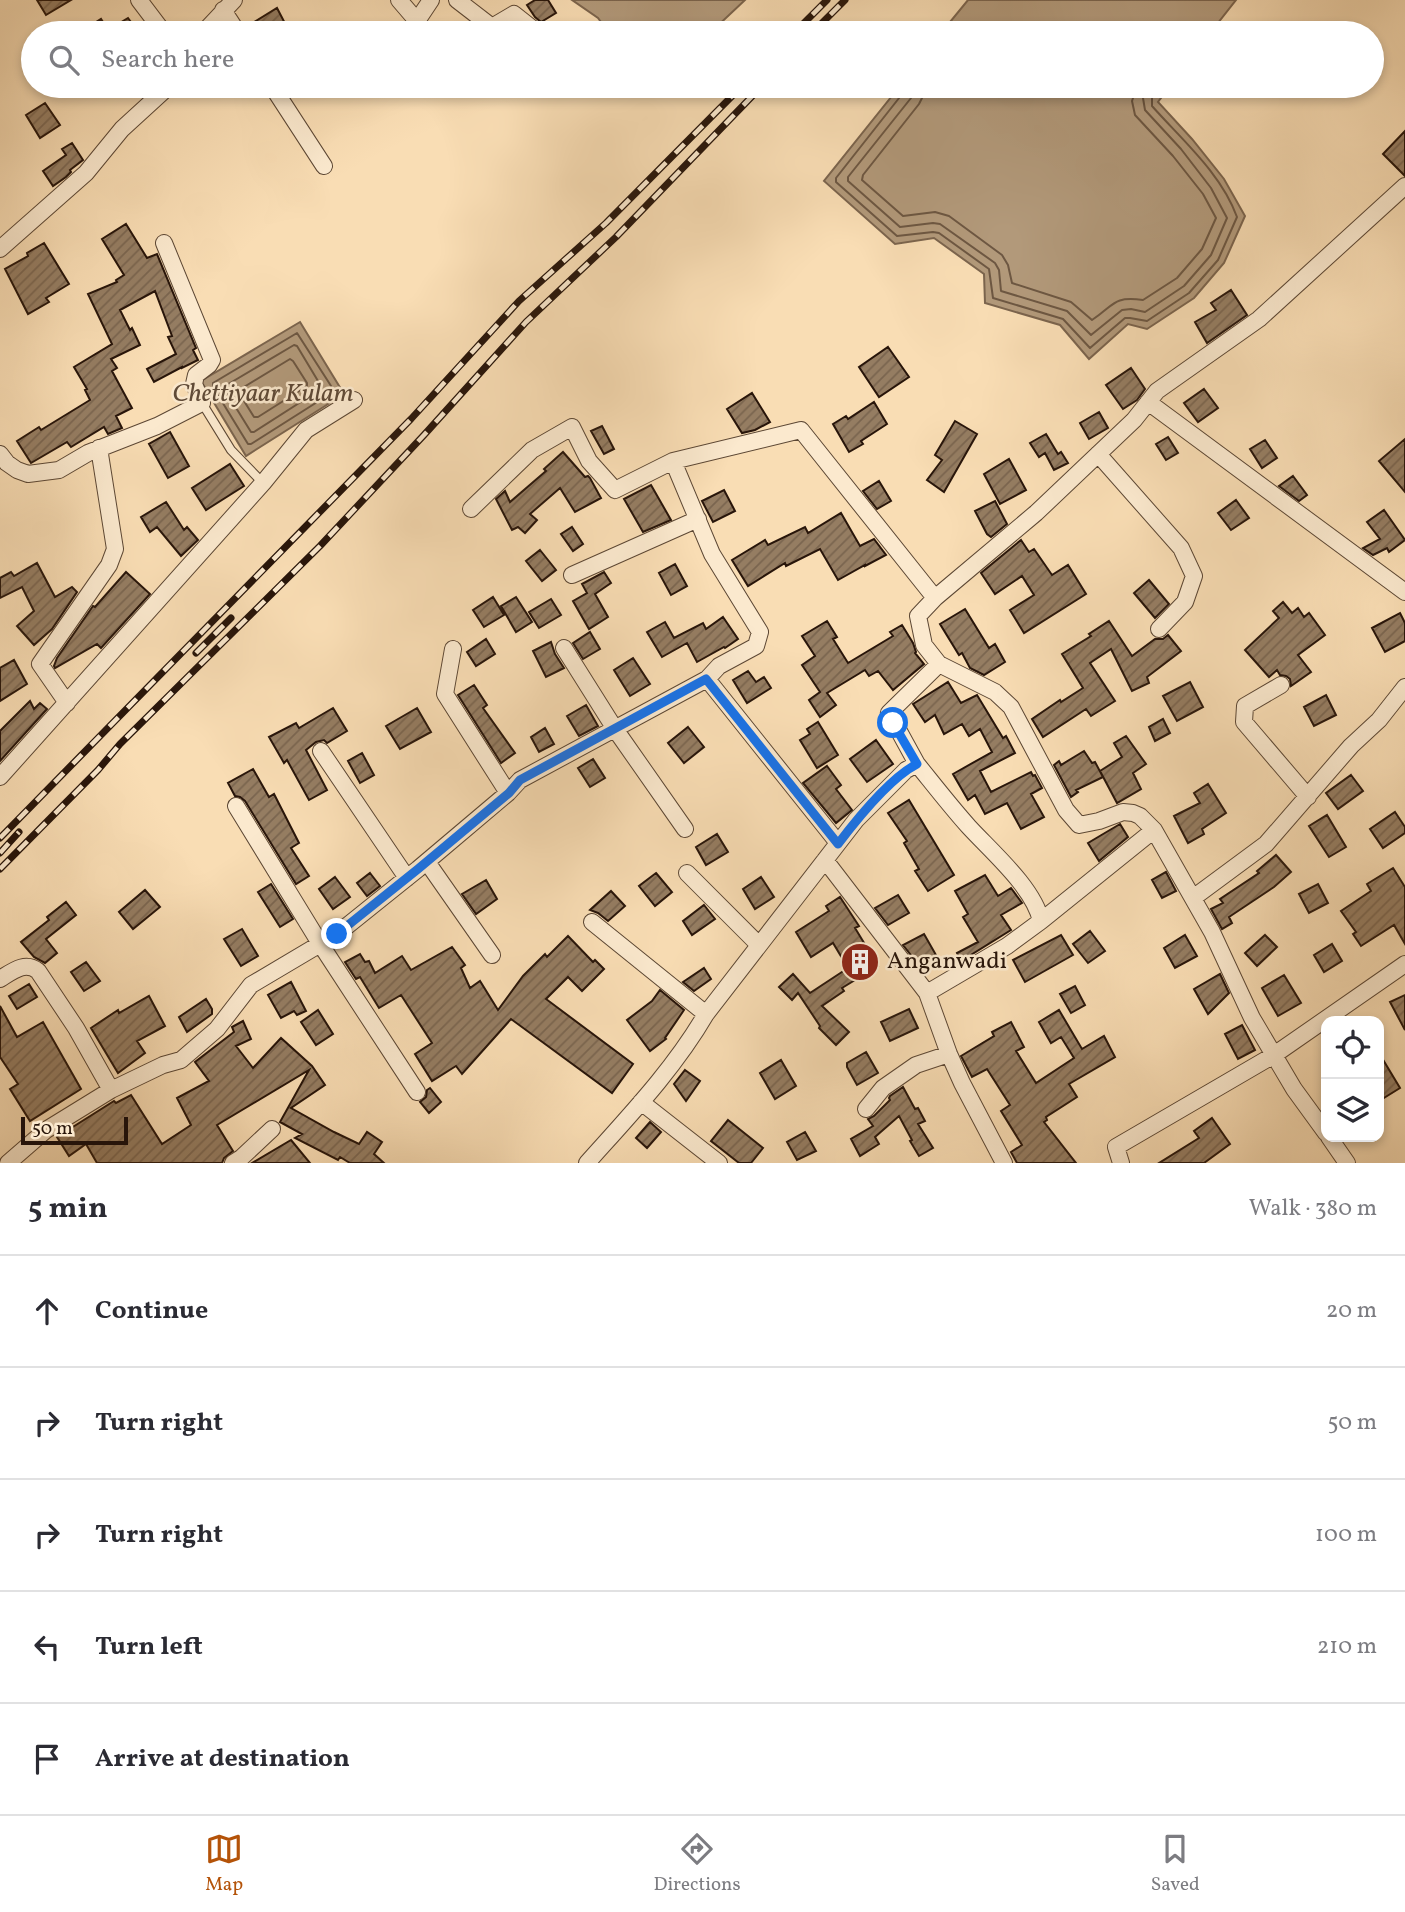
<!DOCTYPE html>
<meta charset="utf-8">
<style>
body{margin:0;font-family:Vollkorn,serif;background:#f7f7f7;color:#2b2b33}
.controls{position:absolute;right:21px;bottom:21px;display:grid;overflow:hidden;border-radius:14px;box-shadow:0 4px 10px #0003}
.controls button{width:63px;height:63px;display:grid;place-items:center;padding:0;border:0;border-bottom:2px solid #e1e1e2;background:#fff;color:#2b2b33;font:35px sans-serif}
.scale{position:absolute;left:21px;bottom:18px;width:107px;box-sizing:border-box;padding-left:7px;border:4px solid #28150a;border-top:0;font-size:19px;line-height:24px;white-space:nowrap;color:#28150a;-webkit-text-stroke:5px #fbe9ce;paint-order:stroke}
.stop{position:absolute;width:21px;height:21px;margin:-16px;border:5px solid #1a73e8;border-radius:50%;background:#fff}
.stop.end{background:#1a73e8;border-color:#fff;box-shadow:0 2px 7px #0008}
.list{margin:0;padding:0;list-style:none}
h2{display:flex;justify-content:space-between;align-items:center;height:91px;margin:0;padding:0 28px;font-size:30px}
h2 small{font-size:23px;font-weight:400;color:#7c7c81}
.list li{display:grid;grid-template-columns:46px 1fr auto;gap:21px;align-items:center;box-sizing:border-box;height:112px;padding:0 28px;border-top:2px solid #e1e1e2}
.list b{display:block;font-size:26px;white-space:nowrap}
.list em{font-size:23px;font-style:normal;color:#7c7c81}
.icon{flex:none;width:38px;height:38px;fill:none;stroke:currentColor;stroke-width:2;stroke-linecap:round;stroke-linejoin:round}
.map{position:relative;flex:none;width:1405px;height:1163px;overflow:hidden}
.search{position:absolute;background:#fff;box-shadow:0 4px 10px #0003;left:21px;right:21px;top:21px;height:77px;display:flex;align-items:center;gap:18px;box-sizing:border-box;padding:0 24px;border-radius:38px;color:#7c7c81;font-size:26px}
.sheet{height:651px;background:#fff}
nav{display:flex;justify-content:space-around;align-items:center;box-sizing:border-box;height:98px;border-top:2px solid #e1e1e2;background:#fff;font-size:19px;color:#7c7c81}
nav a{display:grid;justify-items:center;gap:4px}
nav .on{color:#b45309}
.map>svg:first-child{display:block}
</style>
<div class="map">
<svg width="1405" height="1163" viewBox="0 0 1405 1163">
<defs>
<pattern id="building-hatch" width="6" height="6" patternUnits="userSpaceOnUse" patternTransform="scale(1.75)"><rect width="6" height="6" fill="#957d62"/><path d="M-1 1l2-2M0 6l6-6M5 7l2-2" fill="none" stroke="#7a654f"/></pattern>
</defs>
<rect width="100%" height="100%" fill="#f9ddb4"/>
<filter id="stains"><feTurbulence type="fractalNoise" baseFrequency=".00286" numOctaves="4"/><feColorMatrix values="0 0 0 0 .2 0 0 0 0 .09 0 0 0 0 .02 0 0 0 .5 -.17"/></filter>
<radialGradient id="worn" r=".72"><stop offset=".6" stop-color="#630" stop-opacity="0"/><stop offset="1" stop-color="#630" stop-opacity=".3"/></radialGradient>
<!-- water -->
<path fill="#b2997a" stroke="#7b644d" stroke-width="2" d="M572,0H745L710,33H609L598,18Z
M968,0H1236L1210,33H941Z
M900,86H1170L1158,102L1192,139L1224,179L1245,216L1224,263L1194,298L1147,329L1128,324L1089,359L1060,325L985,303L984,274L934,238L895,244L824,181Z
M300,322L344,394L246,456L201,381Z"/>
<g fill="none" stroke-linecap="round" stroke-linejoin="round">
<!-- shore -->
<path stroke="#6d5742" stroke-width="2" d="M905,86L903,93L836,178V182L897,236L933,232L939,233L989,269L993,298L1063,319L1090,348L1125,318H1130L1147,321L1189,293L1218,260L1237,217C1221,173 1182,140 1152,106V98L1161,86
M914,86L911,98L848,177V181L900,227L933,223L940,224L995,263L999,270L1001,291L1067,311L1091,335L1122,310L1131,309L1145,312L1184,286L1211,255L1227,218L1211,188L1181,149L1145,110L1143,98L1150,86
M924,86V94L919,104L863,175L862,180L903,216L935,212L949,216L1002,255L1008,265L1012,283L1071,302L1092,320C1115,305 1112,296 1143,300L1177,278L1202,249L1216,218L1203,194L1173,156L1135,115L1132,101L1137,86
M297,333L333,389V392L251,444H248L213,387V383Z
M294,345L297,346L321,386V389L254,432H251L225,390V386Z
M290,359L293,361L307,383V386L258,417H254L239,393V390Z"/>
</g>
<!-- building -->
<path fill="url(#building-hatch)" stroke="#28150a" stroke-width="2" d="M37,0H71L46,15Z
M535,0H548L556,13L541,22L535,17L527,5Z
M277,8L290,33H248L246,27Z
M128,18L139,33H79L101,19L108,30Z
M45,103L60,125L40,138L26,115Z
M1405,131V176L1383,154Z
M72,143L83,160L70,170L71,172L66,177L53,186L43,171L66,155L62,149Z
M126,224L147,258L157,254L196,348L193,350L198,360L182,368V367L154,382L147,369L176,354L168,337L172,336L155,291L120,310L130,330L132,328L140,345L111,359L117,368L112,371L132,408L116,416L122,428L108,434L104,427L71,447L67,442L31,463L17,441L39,427L41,430L90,400L85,390L87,389L74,367L112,344L88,294L117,282L116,280L124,275L102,239Z
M44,243L69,284L46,298L49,302L28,314L5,269L28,256L27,253Z
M1231,290L1247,315L1207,343L1195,322L1216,310L1211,303Z
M888,347L909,377L879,397L859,367Z
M1131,368L1145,389L1137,400L1123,409L1106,385Z
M1204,389L1218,408L1198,422L1184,403Z
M752,393L770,422L755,430L742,433L727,409Z
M874,402L887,424L861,441L863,444L849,452L833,424L846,416L848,419Z
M1099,412L1108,428L1089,439L1080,423Z
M955,421L977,434L944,492L927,480L942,460L935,455Z
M602,426L614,449L604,454L591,431Z
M170,432L189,466L168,478L149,444Z
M1046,434L1058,454L1061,452L1068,463L1054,470L1045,453L1039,457L1030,443Z
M1168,437L1178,453L1166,460L1156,444Z
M1405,439V492L1379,461Z
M1265,440L1277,458L1262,468L1250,449Z
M563,452L585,477L588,476L590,478L601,498L575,512L560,488L530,514L537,520L525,533L518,527L512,530L496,499L505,491L510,502L546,471L544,469Z
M1009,459L1026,490L1000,504L984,474Z
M230,464L244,486L206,510L192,488Z
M1293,476L1307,495L1299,501L1279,486Z
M879,481L891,501L877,509L863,491Z
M651,485L671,520L643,532L624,499Z
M724,490L735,511L713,522L702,501Z
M1236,500L1249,518L1231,530L1218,513Z
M995,501L1007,524L991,537L987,534L975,511Z
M166,502L184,530L187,527L198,540L181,556L157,527L150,532L141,517Z
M1384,510L1405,540L1389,552L1387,548L1373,555L1363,548L1380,539L1367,522Z
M841,513L860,546L874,539L886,555L865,566V565L838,580L820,549L786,566L785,563L748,586L732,560L765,540L768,545L805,527L808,533Z
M572,527L583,544L573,551L561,534Z
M1021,540L1029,552L1034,549L1052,575L1068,565L1086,594L1024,633L1010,610L1034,595L1022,576L995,594L981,573Z
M540,550L556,570L542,581L526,561Z
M37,563L55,597L72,587L77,592L52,629L34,645L17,626L34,611L22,587L0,598V578L11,572L14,576Z
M675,564L687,586L671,595L659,573Z
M126,572L150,594L101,648L97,644L55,668L54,666L57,658L93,606L95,607Z
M604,572L611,583L595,594L608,617L589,629L573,601L587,593L582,584Z
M1149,580L1169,604L1155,618L1134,593Z
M493,597L504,615L484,627L473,610Z
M516,597L532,622L516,632L501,606Z
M551,599L561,615L539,628L529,612Z
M1283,602L1292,613L1298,608L1304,617L1309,613L1325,635L1298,655L1311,672L1291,686L1290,679L1286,676L1280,675L1277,670L1269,677L1245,650L1279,618L1273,611Z
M965,609L989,648L995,644L1005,662L984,675L970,668L962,653L959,655L940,624Z
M1400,613L1405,623V641L1385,652L1372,628Z
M723,617L738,639L725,648L724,647L697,662L687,643L662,657L647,632L665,622L674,638L703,623L706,629Z
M827,621L837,637L833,639L848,663L893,636L890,632L902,625L913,643L916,652L915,653L924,664L893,690L878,671L869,676L865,670L827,693L836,705L820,717L809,700L820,692L802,665L815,656L802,636Z
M1109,621L1132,656L1155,639H1163L1168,635L1181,651L1147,677L1149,683L1132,691L1111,649L1090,663L1115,701L1091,716L1086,709L1043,737L1032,719L1060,700L1061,702L1083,688L1062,654L1091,636L1089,634Z
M590,632L600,649L583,659L573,643Z
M486,639L495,654L476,666L467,652Z
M551,642L555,654L564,668L546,677L533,651Z
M633,658L650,684L630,696L614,670Z
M14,660L27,684L0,701V668Z
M748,671L756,682L764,677L771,688L747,703L733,680Z
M948,682L961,703L977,695L1003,738L1006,736L1015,753L980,771L991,792L1031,772L1033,776L1035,775L1042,788L1031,794L1044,817L1021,829L1007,803L985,814L975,795L968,800L953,774L992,752L980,729L969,736L962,724L944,734L935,715L925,722L913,704Z
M1190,682L1203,707L1177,721L1163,696Z
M474,685L487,705L483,708L515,753L501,763L458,695Z
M1326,695L1336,715L1314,726L1304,707Z
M30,701L34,709L40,703L47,709L0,761V731Z
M586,705L598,726L579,736L567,716Z
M333,708L347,731L327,743L324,740L316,742L306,750L327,790L309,800L287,760L284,763L269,737L296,723L299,728Z
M417,708L431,732L400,749L386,726Z
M1163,719L1170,733L1155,741L1149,727Z
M818,722L838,755L817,768L800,740L810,734L807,729Z
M688,727L704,747L684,763L668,743Z
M545,728L554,744L539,752L531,737Z
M1126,736L1146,764L1133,773L1141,789L1117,803L1100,771L1122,757L1114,743Z
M876,740L893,764L867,782L850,759Z
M1084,751L1092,763L1095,762L1103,777L1076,790L1078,792L1071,797L1054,765L1059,761L1061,765Z
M362,753L374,775L360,783L348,761Z
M593,759L605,778L590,787L578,768Z
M827,766L841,785L836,789L852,810L836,823L803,783Z
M253,769L269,797L274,794L299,843L291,848L309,876L296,884L245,801L240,797L235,796L228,783Z
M1351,775L1363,791L1338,809L1326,793Z
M1208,784L1226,813L1202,829L1204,834L1188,843L1174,816L1200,803L1194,793Z
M909,800L954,875L928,891L915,871L919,869L904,843L907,841L888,813Z
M1395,812L1405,827V833L1383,848L1370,829Z
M1327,815L1346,847L1329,857L1309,826Z
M1120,824L1128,837L1099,861L1088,843Z
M717,834L728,852L706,865L696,847Z
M1276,855L1291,872L1274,887L1229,917L1232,923L1222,929L1211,909L1223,903L1220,899L1259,873L1257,871Z
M1393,868L1405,887V944L1394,925L1361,946L1353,934L1356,932L1341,911L1371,891L1367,884Z
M1166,872L1176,891L1162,898L1152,880Z
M370,873L380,886L367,896L357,883Z
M656,873L672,892L655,906L639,886Z
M985,875L998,896L1011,888L1022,903L1001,915L1011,930L961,961L957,953L978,942L963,917L968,914L955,891Z
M335,877L350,897L333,909L319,889Z
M761,877L774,897L755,909L743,889Z
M486,880L497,899L476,914L462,894Z
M271,884L293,919L280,927L258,892Z
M1318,884L1328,903L1309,913L1299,894Z
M145,890L160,907L133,929L119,912Z
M611,891L625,906L608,921L598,913L590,910Z
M898,895L909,913L888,925L875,908Z
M840,897L859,926L855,928L878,966L842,988L844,991L822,1006L849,1032L836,1045L819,1028L820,1026L798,993L792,1000L779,987L793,974L810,993L848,968L833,943L811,957L796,932L829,911L826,906Z
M66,902L76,915L46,939L57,953L45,963L34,957L21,942L49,920L47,917Z
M704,905L715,919L692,935L683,921Z
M242,929L258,956L241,966L224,939Z
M1090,931L1105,951L1088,963L1073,944Z
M924,934L936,955L918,964L903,945Z
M1061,935L1073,955L1025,982L1013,960Z
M1185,935L1197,956L1175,968L1164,948Z
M1265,935L1277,947L1257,966L1245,953Z
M568,936L593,962L595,960L604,969L582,991L568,977L546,999L633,1064L612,1093L511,1019L462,1074L456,1066L432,1081L415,1054L432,1043L401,995L379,1008L360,977L356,979L345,962L360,954L365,962L369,961L375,973L402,956L411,970L452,947L465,965L461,968L470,988L480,981L498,1010L523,976L545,954L547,957Z
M1332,944L1342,961L1324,972L1314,955Z
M86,962L100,981L84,991L71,972Z
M704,968L711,979L694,991L683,982Z
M1220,974L1229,993L1208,1014L1194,989Z
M1284,975L1301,1003L1278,1016L1262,988Z
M291,982L306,1011L297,1015L294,1011L281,1018L268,995Z
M29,984L37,997L17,1009L9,996Z
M1075,986L1085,1005L1071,1013L1060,994Z
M660,990L684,1010L665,1038L666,1039L650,1051L627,1020L652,1001Z
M1405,995V1030L1390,1002Z
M149,996L165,1026L137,1041L145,1053L118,1073L91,1028L118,1010L119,1013Z
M206,999L212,1009V1014L187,1032L179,1017Z
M0,1006L17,1037L43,1022L81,1089L30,1121L10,1089L18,1084L0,1057Z
M909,1009L918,1028L890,1041L881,1022Z
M318,1010L333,1034L316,1045L301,1022Z
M1059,1010L1082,1049L1104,1036L1115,1057L1069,1084L1077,1097L1046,1117L1047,1120L1044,1122L1076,1163H1017L1011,1152L1022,1145L1001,1111L1010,1105L987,1069L972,1077L961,1056L994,1036L992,1032L1011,1022L1024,1047L1016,1051L1036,1083L1074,1058L1061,1037L1051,1043L1039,1022Z
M243,1021L251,1039L236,1046L253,1068L281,1038L312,1066L325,1085L291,1108L334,1132L359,1144L367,1132L382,1142L374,1154L384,1163H350L340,1157L338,1160L295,1138L302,1134L280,1122L309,1070L217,1125L233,1151L224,1158L222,1163H97L86,1144L69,1156L57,1137L114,1101L116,1103L131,1095L162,1144L191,1125L177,1098L209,1081L195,1062L234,1032L232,1027Z
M1242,1025L1255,1050L1238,1059L1225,1034Z
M866,1052L878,1073L857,1085L847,1067V1063Z
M1379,1053L1400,1088L1379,1101Z
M781,1060L796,1086L775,1099L760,1073Z
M685,1070L700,1081L686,1101L674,1084Z
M903,1087L915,1109L918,1108L925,1121L918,1124L933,1148L919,1156L910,1141L912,1140L899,1116L875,1137L879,1144L860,1156L851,1139L873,1126L868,1119L874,1116L890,1100L889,1098L890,1096Z
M430,1088L441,1102L429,1113L420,1102L426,1097L427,1090Z
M1212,1118L1230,1144L1204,1163H1159L1199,1138L1194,1131Z
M728,1120L763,1148L751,1163H739L711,1141Z
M650,1122L661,1132L647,1148L636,1138Z
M805,1132L816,1151L797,1160L787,1142Z
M291,1140L310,1163H252Z"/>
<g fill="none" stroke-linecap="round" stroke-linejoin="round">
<defs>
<path id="service" d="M202,403L231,450L263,483"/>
<path id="minor" d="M139,0L164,33
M399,0L417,21L431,0
M457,0L492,27L514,14L538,33
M223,10L238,33
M203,33L234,0
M272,86L324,166
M0,249L86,173L122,129L169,86
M1148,402L1405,592
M0,454L7,463L17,470L28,474L59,470L88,453L157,426L202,403L194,384L196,375L209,365L212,360L164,243
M1098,454L1181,548L1194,576L1185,602L1159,629
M673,461L712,554L760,632L756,646L719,666L707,679L838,843
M471,509L532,450L572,427L589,461L615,490L673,461L801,430L935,598
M572,575L698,519
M564,648L615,729L685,829
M453,649L445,694L508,793
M1281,685L1245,706L1244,722L1308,797
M67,703L40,664L109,565L115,549L99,448
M321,751L407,878
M917,764C934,785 951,807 969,827C992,852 1034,888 1041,921L1007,946L927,993
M0,777L263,483L306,430L354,400
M236,806L321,945L417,1092
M825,860L927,993L949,1054L962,1083L1004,1163
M427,862L492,955
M687,873L759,945
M1193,898L1266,844L1351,746L1379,720L1405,687
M1041,921L1154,830
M592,922L706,1014
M0,979C13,971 25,961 38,971L76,1028L111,1090
M641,1102L719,1163
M866,1109L883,1088L916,1065L949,1054
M1326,1133L1294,1089L1252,1018L1212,932L1154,830L1140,816L1133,813L1123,812L1099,821L1079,825L1066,810L1011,707L995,692L939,664L924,645L918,616L935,598L1036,513L1134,420L1157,391L1259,319L1405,186
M1329,1137L1347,1163
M8,1163L46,1130L111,1090L163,1065L181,1060L217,1029L251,985L337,934L418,869L508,793L520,780L707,679
M233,1163L241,1158L272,1129
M587,1163C629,1116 674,1069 706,1014L856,820L906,770L917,764L889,713L939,664
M1121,1163L1116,1147L1274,1055L1405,964"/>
</defs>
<!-- service casing -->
<use href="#service" stroke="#5c4734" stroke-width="10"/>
<!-- minor casing -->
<use href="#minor" stroke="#5c4734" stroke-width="18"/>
<!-- service -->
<use href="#service" stroke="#fbe9ce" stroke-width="8"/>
<!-- minor -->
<use href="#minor" stroke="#fbe9ce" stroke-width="16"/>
<defs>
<path id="rail" d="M794,33L827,0
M812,33L845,0
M196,653L231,618
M0,838L411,419L519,301L606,223L742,86
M0,853L19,832
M0,869L98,770L120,744L320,546L424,435L526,322L616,237L762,86"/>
</defs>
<!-- rail casing -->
<use href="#rail" stroke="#28150a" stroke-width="7"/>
<!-- rail -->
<use href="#rail" stroke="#fbe9ce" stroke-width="4.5" stroke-dasharray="13" stroke-linecap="butt"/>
</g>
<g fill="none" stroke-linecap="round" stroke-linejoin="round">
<!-- route -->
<path stroke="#1a73e8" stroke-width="9" d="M337,934L418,869L509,793L520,780L706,679L838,844C857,819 890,778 917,764L893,723"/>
</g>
<!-- icons -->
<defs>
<symbol id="building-disc" viewBox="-11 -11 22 22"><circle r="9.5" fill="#8f2418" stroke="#fbe9ce"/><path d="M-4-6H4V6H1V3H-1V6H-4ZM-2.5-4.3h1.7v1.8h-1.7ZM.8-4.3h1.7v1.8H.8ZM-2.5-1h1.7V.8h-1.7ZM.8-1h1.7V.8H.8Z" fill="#fff"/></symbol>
</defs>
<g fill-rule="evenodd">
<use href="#building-disc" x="838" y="940" width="44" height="44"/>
</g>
<g text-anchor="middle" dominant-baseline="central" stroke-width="5" stroke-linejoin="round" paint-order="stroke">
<!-- poi labels -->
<g font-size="24" fill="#28150a" stroke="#fbe9ce" text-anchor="start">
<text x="887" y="962">Anganwadi</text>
</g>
<!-- water labels -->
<g font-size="26" font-style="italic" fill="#5f4a37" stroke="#fbe9ce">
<text x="263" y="394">Chettiyaar Kulam</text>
</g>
</g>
<rect width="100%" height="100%" filter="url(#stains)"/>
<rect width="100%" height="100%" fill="url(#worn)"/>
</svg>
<div class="controls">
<button><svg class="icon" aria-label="locate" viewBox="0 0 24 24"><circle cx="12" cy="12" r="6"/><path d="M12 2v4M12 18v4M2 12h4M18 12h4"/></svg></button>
<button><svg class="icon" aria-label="layers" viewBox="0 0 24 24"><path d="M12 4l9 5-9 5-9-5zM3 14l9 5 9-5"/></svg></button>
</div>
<div class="scale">50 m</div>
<div class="stop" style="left:893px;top:723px"></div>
<div class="stop end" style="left:337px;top:934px"></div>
<div class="search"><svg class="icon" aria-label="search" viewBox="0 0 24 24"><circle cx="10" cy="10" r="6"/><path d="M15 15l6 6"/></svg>Search here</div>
</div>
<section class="sheet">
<h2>5 min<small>Walk · 380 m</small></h2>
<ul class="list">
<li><svg class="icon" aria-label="ahead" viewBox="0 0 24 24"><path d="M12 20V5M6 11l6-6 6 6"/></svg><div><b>Continue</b></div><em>20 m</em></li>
<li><svg class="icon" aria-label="right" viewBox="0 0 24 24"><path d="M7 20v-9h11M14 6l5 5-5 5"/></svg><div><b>Turn right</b></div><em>50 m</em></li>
<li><svg class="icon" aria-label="right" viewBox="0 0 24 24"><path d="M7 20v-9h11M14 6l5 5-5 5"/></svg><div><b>Turn right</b></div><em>100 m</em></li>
<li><svg class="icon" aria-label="left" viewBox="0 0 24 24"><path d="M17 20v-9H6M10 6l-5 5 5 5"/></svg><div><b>Turn left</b></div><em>210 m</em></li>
<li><svg class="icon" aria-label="arrive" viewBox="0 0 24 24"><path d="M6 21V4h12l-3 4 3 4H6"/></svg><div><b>Arrive at destination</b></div></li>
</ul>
</section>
<nav>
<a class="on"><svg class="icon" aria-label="map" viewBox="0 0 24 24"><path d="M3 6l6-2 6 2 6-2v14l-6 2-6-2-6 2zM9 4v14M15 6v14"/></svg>Map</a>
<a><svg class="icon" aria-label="directions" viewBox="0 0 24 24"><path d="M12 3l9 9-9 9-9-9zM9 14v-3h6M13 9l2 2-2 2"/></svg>Directions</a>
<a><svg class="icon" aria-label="saved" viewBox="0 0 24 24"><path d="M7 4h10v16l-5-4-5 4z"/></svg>Saved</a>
</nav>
